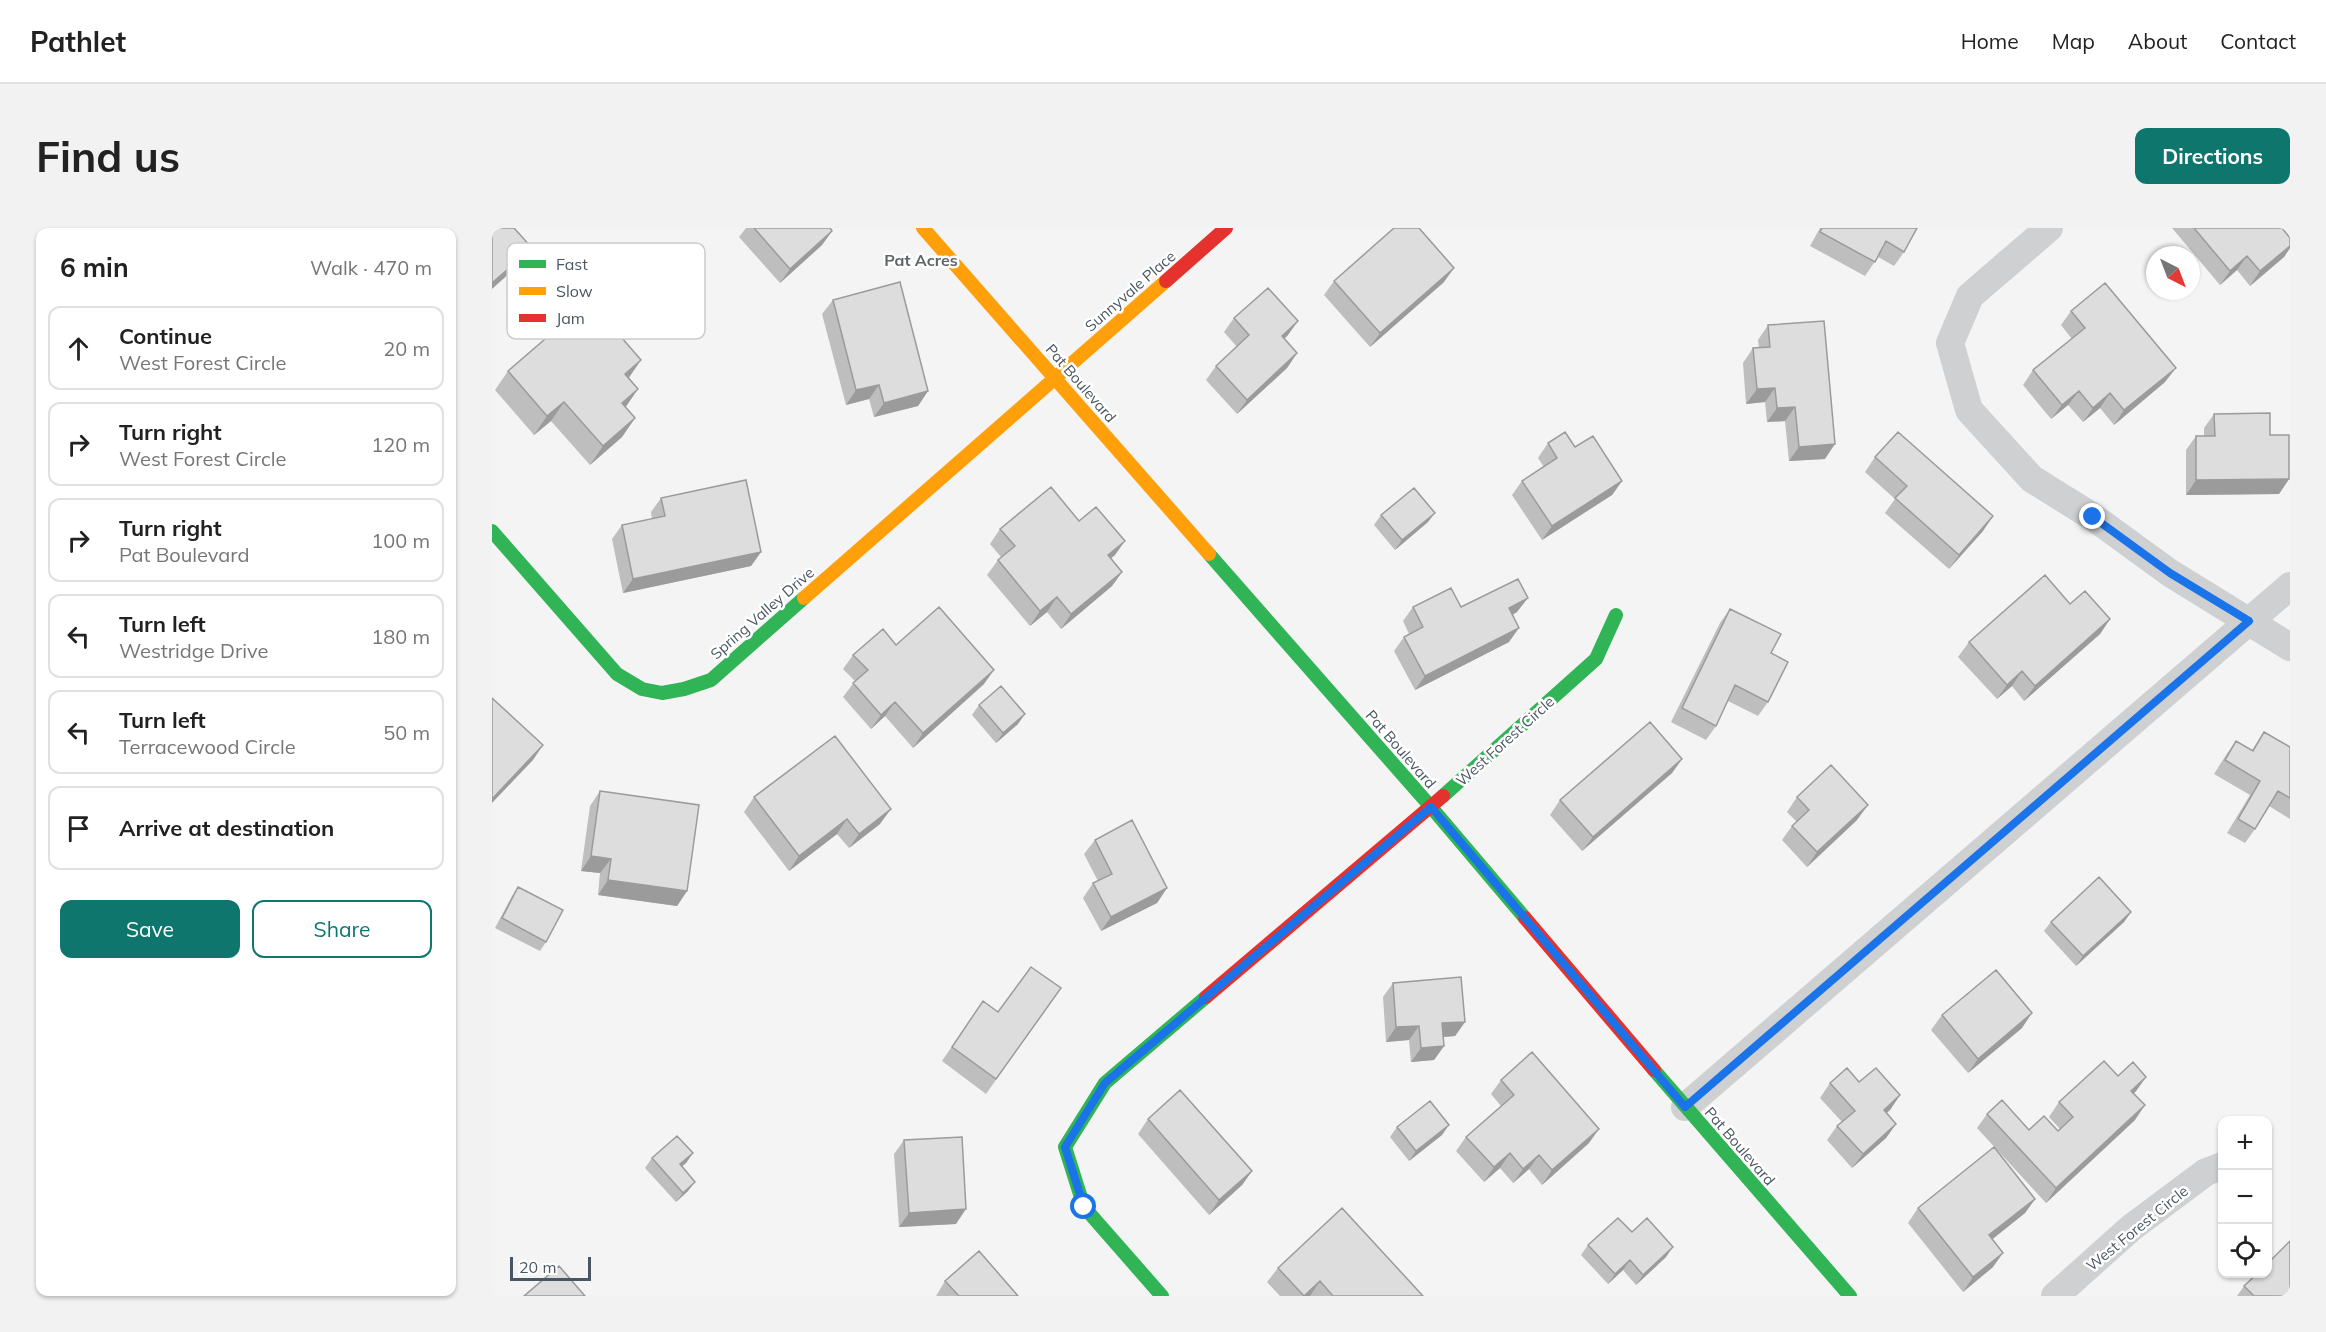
<!DOCTYPE html>
<meta charset="utf-8">
<style>
body{margin:0;font-family:Mulish,sans-serif;background:#f2f2f2;color:#222}
.controls{position:absolute;right:18px;bottom:18px;display:grid;overflow:hidden;border-radius:12px;box-shadow:0 2px 4px #0004}
.controls button{width:54px;height:54px;display:grid;place-items:center;padding:0;border:0;border-bottom:2px solid #e0e0e0;background:#fff;color:#222;font:30px sans-serif}
.compass{position:absolute;left:1654px;top:18px;width:54px;height:54px;border-radius:50%;background:#fff;box-shadow:0 2px 4px #0004;rotate:138deg}
.scale{position:absolute;left:18px;bottom:15px;width:81px;box-sizing:border-box;padding-left:6px;border:3px solid #4a5661;border-top:0;font-size:16px;line-height:21px;white-space:nowrap;color:#4a5661;-webkit-text-stroke:4px #fff;paint-order:stroke}
.stop{position:absolute;width:18px;height:18px;margin:-14px;border:4px solid #1a73e8;border-radius:50%;background:#fff}
.stop.end{background:#1a73e8;border-color:#fff;box-shadow:0 2px 6px #0008}
.list{margin:0;padding:0;list-style:none}
h2{display:flex;justify-content:space-between;align-items:center;height:78px;margin:0;padding:0 24px;font-size:26px}
h2 small{font-size:20px;font-weight:400;color:#767676}
.list li{display:grid;grid-template-columns:39px 1fr auto;gap:18px;align-items:center;box-sizing:border-box;height:84px;margin:0 12px 12px;padding:0 12px;border:2px solid #e0e0e0;border-radius:12px}
.list b{display:block;font-size:22px;white-space:nowrap}
.list p{margin:0;font-size:20px;white-space:nowrap;color:#767676}
.list em{font-size:20px;font-style:normal;color:#767676}
.actions{display:flex;gap:12px;padding:18px 24px}
.actions a{flex:1;padding:14px 0;border:2px solid #0f766e;border-radius:12px;text-align:center;font-size:21px;color:#0f766e}
.actions .main{background:#0f766e;color:#fff}
.icon{flex:none;width:33px;height:33px;fill:none;stroke:currentColor;stroke-width:2;stroke-linecap:round;stroke-linejoin:round}
.map{position:relative;flex:none;width:1798px;height:1068px;overflow:hidden;border-radius:12px}
header{display:flex;align-items:center;gap:36px;box-sizing:border-box;height:84px;padding:0 30px;background:#fff;border-bottom:2px solid #e0e0e0}
header strong{font-size:28px}
nav{display:flex;gap:33px;margin-inline-start:auto;font-size:21px}
.intro{display:flex;align-items:center;justify-content:space-between;box-sizing:border-box;height:144px;padding:0 36px}
h1{margin:0;font-size:42px}
.button{padding:15px 27px;border-radius:12px;background:#0f766e;color:#fff;font-size:21px;font-weight:700}
main{display:flex;gap:36px;padding:0 36px}
aside{flex:1;background:#fff;border-radius:12px;box-shadow:0 2px 4px #0004}
.map>svg:first-child{display:block}
</style>
<header>
<strong>Pathlet</strong>
<nav><a>Home</a><a>Map</a><a>About</a><a>Contact</a></nav>
</header>
<div class="intro"><h1>Find us</h1><a class="button">Directions</a></div>
<main>
<aside>
<h2>6 min<small>Walk · 470 m</small></h2>
<ul class="list">
<li><svg class="icon" aria-label="ahead" viewBox="0 0 24 24"><path d="M12 20V5M6 11l6-6 6 6"/></svg><div><b>Continue</b><p>West Forest Circle</p></div><em>20 m</em></li>
<li><svg class="icon" aria-label="right" viewBox="0 0 24 24"><path d="M7 20v-9h11M14 6l5 5-5 5"/></svg><div><b>Turn right</b><p>West Forest Circle</p></div><em>120 m</em></li>
<li><svg class="icon" aria-label="right" viewBox="0 0 24 24"><path d="M7 20v-9h11M14 6l5 5-5 5"/></svg><div><b>Turn right</b><p>Pat Boulevard</p></div><em>100 m</em></li>
<li><svg class="icon" aria-label="left" viewBox="0 0 24 24"><path d="M17 20v-9H6M10 6l-5 5 5 5"/></svg><div><b>Turn left</b><p>Westridge Drive</p></div><em>180 m</em></li>
<li><svg class="icon" aria-label="left" viewBox="0 0 24 24"><path d="M17 20v-9H6M10 6l-5 5 5 5"/></svg><div><b>Turn left</b><p>Terracewood Circle</p></div><em>50 m</em></li>
<li><svg class="icon" aria-label="arrive" viewBox="0 0 24 24"><path d="M6 21V4h12l-3 4 3 4H6"/></svg><div><b>Arrive at destination</b></div></li>
</ul>
<div class="actions"><a class="main">Save</a><a>Share</a></div>
</aside>
<div class="map">
<svg width="1798" height="1068" viewBox="0 0 1798 1068">
<rect width="100%" height="100%" fill="#f4f4f4"/>
<g fill="none" stroke-linecap="round" stroke-linejoin="round">
<!-- street -->
<path stroke="#ced0d2" stroke-width="28" d="M1557,0L1478,68L1458,115L1477,182L1540,251L1601,289L1678,345L1798,419
M1193,879L1798,358
M1563,1068L1639,1000L1714,944L1730,938"/>
<!-- fast -->
<path stroke="#30b455" stroke-width="14" d="M0,303L125,446L150,461L170,465L192,461L219,452L312,370
M717,326L939,579L1033,690
M951,568L1104,431L1124,387
M1162,842L1358,1068
M670,1068L592,979L573,919L613,855L714,769"/>
<!-- slow -->
<path stroke="#ff9f0a" stroke-width="14" d="M431,0L717,326
M312,370L674,53"/>
<!-- jam -->
<path stroke="#e5322d" stroke-width="14" d="M674,53L734,0
M1033,690L1162,842
M714,769L951,568"/>
</g>
<!-- wall -->
<path fill="#bebebf" d="M254,0H338L340,3L330,17L288,55L247,9Z
M1328,0H1425L1412,24L1402,38L1386,29L1373,48L1318,18Z
M1680,0H1796L1792,3L1798,10V20L1792,29L1758,58L1745,42L1728,57Z
M842,53L952,54L878,119L832,67Z
M68,72L126,73L113,91L137,150L146,161L133,179L143,190L130,209L98,237L59,193L42,207L3,162L16,143L64,101L55,90Z
M341,72L436,163L426,178L382,189L377,171L354,177L330,86Z
M1579,83L1673,154L1622,197L1608,180L1591,194L1576,177L1559,191L1531,157L1541,142L1580,111L1569,97Z
M742,90L796,107L792,111L805,125L795,140L745,186L714,152L724,138L745,119L732,104Z
M1276,97L1333,231L1297,233L1293,193L1275,194L1273,174L1254,176L1251,135L1261,120H1267L1266,112Z
M1722,186L1778,207L1797,251L1787,266L1694,267V222L1704,208H1712V200Z
M1056,215L1130,253L1120,267L1050,312L1020,267L1030,253L1052,239L1046,230Z
M1383,229L1491,303L1457,341L1393,285L1403,271L1373,244Z
M169,270L269,324L259,338L131,365L120,311L130,297L160,291L159,284Z
M889,287L936,294L903,322L882,297Z
M587,293L623,327L619,330L630,344L620,358L569,401L555,384L538,398L495,347L506,332L509,329L498,316L508,301Z
M1578,376L1618,391L1608,406L1532,473L1520,458L1505,471L1466,429L1477,414Z
M921,379H969L1025,384L1021,387L1017,414L923,462L902,423L912,409L917,406L911,393Z
M1238,381L1279,425L1276,474L1266,488L1236,473L1224,498L1214,512L1179,494L1228,395Z
M404,417L492,456L421,520L393,488L379,501L351,469L363,453L351,441L361,427Z
M487,477L526,496L504,515L480,487Z
M1772,504L1798,519V591L1777,578L1763,601L1753,615L1735,605L1758,567L1722,546L1734,527L1744,513L1760,522Z
M1190,531L1180,545L1090,623L1058,587L1068,572Z
M108,563L195,663L185,678L106,667L108,645L89,643L98,578Z
M262,569L388,596L357,620L345,606L297,643L252,584Z
M1305,569L1365,592L1315,639L1290,612L1300,598L1305,594L1295,584Z
M603,612L675,660L665,675L609,703L591,670L601,655L606,653L592,626Z
M26,659L54,714L48,723L3,700L20,668Z
M1639,684L1632,694L1584,738L1552,703L1559,694Z
M901,755L973,794L963,808L951,809L952,818L942,832L919,834L917,812L894,814L891,769Z
M569,760L494,866L450,833L491,773L506,784Z
M1450,787L1530,800L1476,845L1439,802Z
M1626,848L1654,849L1642,866L1643,892L1554,975L1485,900L1495,886L1537,902L1566,903L1568,901L1557,889L1567,874Z
M1009,852L1097,915L1050,957L1037,941L1021,955L1008,940L992,954L964,923L974,909L1009,878L999,866Z
M1367,854L1408,867L1398,882L1394,885L1404,896L1394,910L1360,940L1335,912L1345,898L1350,894L1328,870L1338,855Z
M656,891L760,943L750,957L717,987L646,906Z
M905,899L950,907L917,933L898,909Z
M412,912L464,996L407,999L402,926Z
M201,925L194,935L190,938L196,963L184,974L153,940L160,930Z
M1543,971L1533,985L1500,1011L1501,1039L1471,1064L1416,995L1426,980Z
M1140,1004L1174,1029L1144,1057L1131,1042L1116,1056L1089,1027L1096,1017Z
M786,1040L931,1068H788L775,1054Z
M453,1053L526,1068H444Z
M1752,1058L1798,1068H1745Z"/>
<!-- shaded-wall -->
<path fill="#9b9b9b" d="M340,3L330,17L288,55L298,41Z
M1798,18V20L1792,29L1758,58L1768,43Z
M40,20L30,34L0,61V55Z
M1755,28L1745,42L1728,57L1738,43Z
M962,40L952,54L878,119L888,105Z
M126,73L113,92L110,87Z
M806,93L796,107L780,123L790,108Z
M805,125L795,140L745,186L755,172Z
M149,132L136,151L133,146Z
M1684,140L1673,154L1622,197L1632,182Z
M387,157L377,171L354,177L364,162Z
M1283,160L1273,174L1254,176L1265,161Z
M146,161L133,180L130,175Z
M436,163L426,178L382,189L392,175Z
M1587,163L1576,177L1559,191L1570,177Z
M1618,165L1608,180L1591,194L1601,180Z
M72,174L59,193L42,207L55,188Z
M1303,179L1293,193L1275,194L1285,180Z
M143,190L130,209L98,237L111,218Z
M1343,216L1333,231L1297,233L1307,219Z
M1797,251L1787,266L1694,267L1704,252Z
M1130,253L1120,267L1050,312L1060,298Z
M943,285L936,294L903,322L910,312Z
M1501,288L1491,303L1457,341L1467,327Z
M633,313L623,327L606,341L616,327Z
M269,324L259,338L131,365L141,351Z
M630,344L620,358L569,401L579,386Z
M565,369L555,384L538,398L548,383Z
M1036,370L1025,384L1007,394L1017,380Z
M1618,391L1608,406L1532,473L1543,458Z
M1027,400L1017,414L923,462L933,448Z
M502,442L492,456L421,520L431,505Z
M1530,443L1520,458L1505,471L1515,457Z
M403,474L393,488L379,501L389,487Z
M533,486L526,496L504,515L511,505Z
M51,517L41,532L0,575V571Z
M1190,531L1180,545L1090,623L1101,609Z
M1376,577L1365,592L1315,639L1325,624Z
M399,581L388,596L357,620L367,606Z
M355,591L345,606L297,643L307,628Z
M99,628L119,631L108,645L89,643Z
M116,652L195,663L185,678L106,667Z
M675,660L665,675L609,703L619,689Z
M1639,684L1632,694L1584,738L1591,728Z
M1540,785L1530,800L1476,845L1486,831Z
M973,794L963,808L940,810L950,795Z
M927,798L917,812L894,814L904,799Z
M952,818L942,832L919,834L929,820Z
M1654,849L1644,863L1629,877L1639,863Z
M1408,867L1398,882L1381,897L1392,882Z
M1653,877L1643,892L1554,975L1564,960Z
M1404,896L1394,910L1360,940L1371,926Z
M957,897L950,907L917,933L924,923Z
M1107,901L1097,915L1050,957L1060,942Z
M201,925L194,935L181,946L188,936Z
M1018,925L1008,940L992,954L1002,939Z
M1047,927L1037,941L1021,955L1031,941Z
M760,943L750,957L717,987L727,972Z
M203,954L196,963L184,974L191,965Z
M1543,971L1533,985L1487,1022L1497,1007Z
M474,981L464,996L407,999L417,985Z
M1181,1019L1174,1029L1144,1057L1151,1047Z
M1511,1025L1501,1039L1471,1064L1481,1049Z
M1138,1032L1131,1042L1116,1056L1123,1046Z
M828,1053L818,1068H812Z"/>
<!-- building -->
<path fill="#ddddde" stroke="#9b9b9b" stroke-width="1.5" d="M6,0H22L40,20L0,55V6Z
M262,0H338L340,3L298,41Z
M902,0H927L962,40L888,105L842,53Z
M1330,0H1425L1412,24L1394,13L1383,34L1328,4Z
M1702,0H1790L1798,10V18L1768,43L1755,28L1738,43Z
M100,43L126,73L110,87L149,132L133,146L146,161L130,175L143,190L111,218L72,174L55,188L16,143L81,87L68,72Z
M408,54L436,163L392,175L387,157L364,162L341,72Z
M1613,55L1684,140L1632,182L1618,165L1601,180L1587,163L1570,177L1541,142L1593,100L1579,83Z
M776,60L806,93L790,108L805,125L755,172L724,138L757,107L742,90Z
M1332,93L1343,216L1307,219L1303,179L1285,180L1283,160L1265,161L1261,120L1278,119L1276,97Z
M1778,185V207H1797V251L1704,252V208H1723L1722,186Z
M1073,204L1083,219L1101,208L1130,253L1060,298L1030,253L1065,230L1056,215Z
M1406,204L1501,288L1467,327L1403,270L1415,258L1383,229Z
M254,252L269,324L141,351L130,297L173,288L169,270Z
M559,259L587,293L604,279L633,313L616,327L630,344L579,386L565,369L548,383L506,332L523,318L508,301Z
M922,260L943,285L910,312L889,287Z
M1553,347L1578,376L1593,363L1618,391L1543,458L1530,443L1515,457L1477,414Z
M1026,351L1036,370L1017,380L1027,400L933,448L912,409L931,399L921,379L959,360L969,379Z
M447,379L502,442L431,505L403,474L389,487L361,455L376,442L361,427L391,401L404,417Z
M1238,381L1289,406L1279,425L1296,434L1276,474L1243,457L1224,498L1190,480Z
M509,458L533,486L511,505L487,477Z
M0,470L51,517L0,571Z
M1158,494L1190,531L1101,609L1068,572Z
M1772,504L1798,519V570L1786,563L1763,601L1746,591L1768,553L1733,532L1744,513L1761,523Z
M343,508L399,581L367,606L355,591L307,628L262,569Z
M1339,537L1376,577L1325,624L1300,598L1317,582L1305,569Z
M108,563L207,577L195,663L116,652L119,631L99,628Z
M640,592L675,660L619,689L601,655L620,646L603,612Z
M1607,649L1639,684L1591,728L1559,694Z
M26,659L71,682L54,714L10,690Z
M539,739L569,760L504,851L460,819L491,773L506,784Z
M1504,742L1540,785L1486,831L1450,787Z
M969,749L973,794L950,795L952,818L929,820L927,798L904,799L901,755Z
M1040,824L1107,901L1060,942L1047,927L1031,941L1018,925L1002,939L974,909L1022,867L1009,852Z
M1612,833L1626,848L1641,834L1654,849L1639,863L1653,877L1564,960L1495,886L1510,872L1537,902L1552,888L1566,903L1581,889L1567,874Z
M1355,840L1367,854L1384,840L1408,867L1392,882L1404,896L1371,926L1345,898L1363,883L1338,855Z
M688,862L760,943L727,972L656,891Z
M938,873L957,897L924,923L905,899Z
M185,908L201,925L188,936L203,954L191,965L160,930Z
M470,909L474,981L417,985L412,912Z
M1502,919L1543,971L1497,1007L1511,1025L1481,1049L1426,980Z
M850,980L931,1068H841L828,1053L812,1068L786,1040Z
M1126,990L1140,1004L1155,990L1181,1019L1151,1047L1138,1032L1123,1046L1096,1017Z
M1798,1013V1068H1762L1752,1058L1765,1046H1776V1035Z
M487,1023L526,1068H467L453,1053Z
M67,1038L93,1068H32Z"/>
<g fill="none" stroke-linecap="round" stroke-linejoin="round">
<!-- route -->
<path stroke="#1a73e8" stroke-width="8" d="M592,979L573,919L613,855L939,579L1193,879L1757,393L1678,345L1601,289"/>
</g>
<g text-anchor="middle" dominant-baseline="central" stroke-width="5" stroke-linejoin="round" paint-order="stroke">
<!-- street labels -->
<g font-size="15" fill="#4a5661" stroke="#fff">
<text transform="translate(638 63) rotate(-41)">Sunnyvale Place</text>
<text transform="translate(589 155) rotate(49)">Pat Boulevard</text>
<text transform="translate(270 385) rotate(-41)">Spring Valley Drive</text>
<text transform="translate(1013 513) rotate(-42)">West Forest Circle</text>
<text transform="translate(909 521) rotate(49)">Pat Boulevard</text>
<text transform="translate(1248 918) rotate(49)">Pat Boulevard</text>
<text transform="translate(1645 1000) rotate(-39)">West Forest Circle</text>
</g>
<!-- neighbourhood labels -->
<g font-size="16" font-weight="bold" fill="#5f6368" stroke="#fff">
<text x="429" y="32">Pat Acres</text>
</g>
</g>
<!-- legend -->
<rect x="15" y="15" width="198" height="96" rx="9" fill="#fff" stroke="#c9ccd0" stroke-width="1.5"/>
<rect x="27" y="32" width="27" height="8" fill="#30b455"/>
<rect x="27" y="59" width="27" height="8" fill="#ff9f0a"/>
<rect x="27" y="86" width="27" height="8" fill="#e5322d"/>
<g font-size="16" fill="#4a5661">
<text x="64" y="42">Fast</text>
<text x="64" y="69">Slow</text>
<text x="64" y="96">Jam</text>
</g>
</svg>
<div class="controls">
<button>+</button>
<button>−</button>
<button><svg class="icon" aria-label="locate" viewBox="0 0 24 24"><circle cx="12" cy="12" r="6"/><path d="M12 2v4M12 18v4M2 12h4M18 12h4"/></svg></button>
</div>
<svg class="compass" viewBox="-18 -18 36 36"><path d="M0-13l5 13h-10z" fill="#e53935"/><path d="M0 13l5-13h-10z" fill="#767676"/></svg>
<div class="scale">20 m</div>
<div class="stop" style="left:592px;top:979px"></div>
<div class="stop end" style="left:1601px;top:289px"></div>
</div>
</main>
